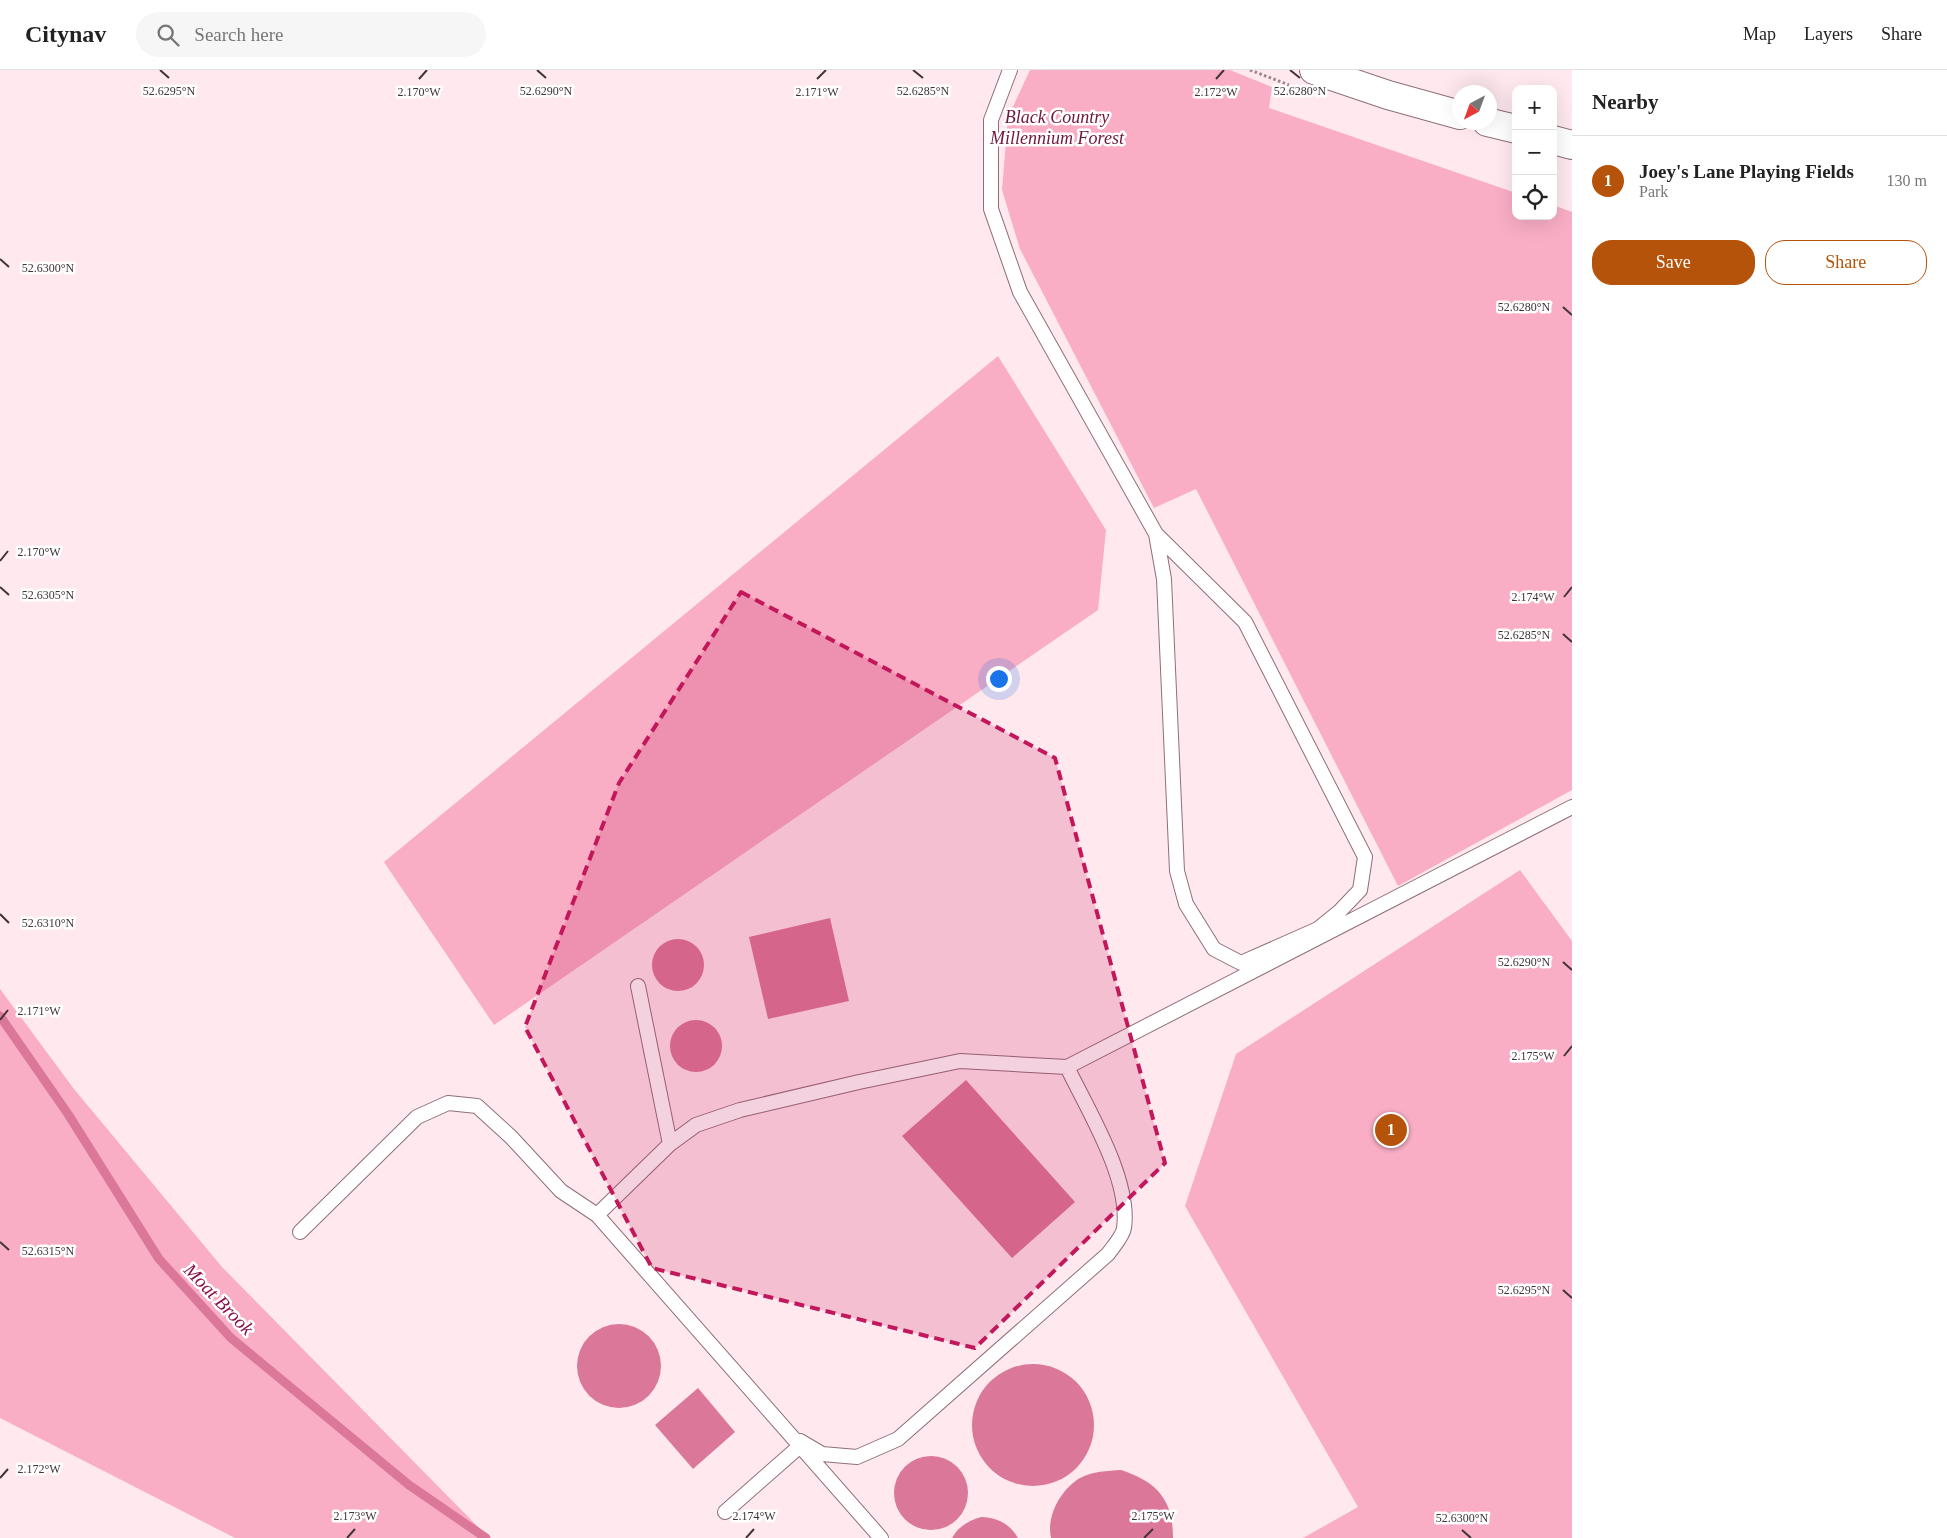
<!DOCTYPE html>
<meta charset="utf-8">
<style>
body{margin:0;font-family:Georgia,serif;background:#f6f6f6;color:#222}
.controls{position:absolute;right:15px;top:15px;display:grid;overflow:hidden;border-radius:10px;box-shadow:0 5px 20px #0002}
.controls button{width:45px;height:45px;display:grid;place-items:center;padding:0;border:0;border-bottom:1px solid #e0e0e0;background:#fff;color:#222;font:25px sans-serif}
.compass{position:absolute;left:1452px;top:15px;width:45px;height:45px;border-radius:50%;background:#fff;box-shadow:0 5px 20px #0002;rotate:221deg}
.you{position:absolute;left:998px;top:608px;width:18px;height:18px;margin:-12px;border:4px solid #fff;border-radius:50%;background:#1a73e8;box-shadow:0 0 0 8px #1a73e833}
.badge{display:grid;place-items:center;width:32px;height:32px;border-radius:50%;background:#b45309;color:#fff;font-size:16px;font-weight:700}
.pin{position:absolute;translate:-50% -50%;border:2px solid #fff;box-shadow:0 1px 5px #0006}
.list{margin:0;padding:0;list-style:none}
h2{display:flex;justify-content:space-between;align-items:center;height:65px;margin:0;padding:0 20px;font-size:21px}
h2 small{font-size:16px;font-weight:400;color:#767676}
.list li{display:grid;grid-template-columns:32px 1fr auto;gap:15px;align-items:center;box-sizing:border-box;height:90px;padding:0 20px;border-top:1px solid #e0e0e0}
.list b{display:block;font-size:19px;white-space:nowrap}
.list p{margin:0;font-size:16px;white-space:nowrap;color:#767676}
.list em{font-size:16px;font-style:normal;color:#767676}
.actions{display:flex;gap:10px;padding:15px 20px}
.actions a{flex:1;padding:11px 0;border:1px solid #b45309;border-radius:20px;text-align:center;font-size:18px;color:#b45309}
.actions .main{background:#b45309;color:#fff}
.icon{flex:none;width:28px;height:28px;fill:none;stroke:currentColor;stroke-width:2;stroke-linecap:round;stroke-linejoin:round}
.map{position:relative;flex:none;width:1572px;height:1468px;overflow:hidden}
header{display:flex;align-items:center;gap:30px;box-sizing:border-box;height:70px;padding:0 25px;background:#fff;border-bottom:1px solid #e0e0e0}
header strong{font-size:24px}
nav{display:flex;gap:28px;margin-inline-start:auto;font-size:18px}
.search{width:350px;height:45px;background:#f6f6f6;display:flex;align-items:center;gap:12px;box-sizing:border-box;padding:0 18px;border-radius:28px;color:#767676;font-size:19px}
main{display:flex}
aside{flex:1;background:#fff}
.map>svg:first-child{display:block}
</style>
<header>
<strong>Citynav</strong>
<div class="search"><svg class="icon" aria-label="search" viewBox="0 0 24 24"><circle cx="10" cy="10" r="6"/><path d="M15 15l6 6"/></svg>Search here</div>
<nav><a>Map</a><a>Layers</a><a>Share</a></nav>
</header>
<main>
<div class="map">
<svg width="1572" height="1468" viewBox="0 0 1572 1468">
<rect width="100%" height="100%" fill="#ffe9ef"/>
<!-- green -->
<path fill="#f9aec5" d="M1030,0H1230L1272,17L1269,38L1516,123V146H1553V135L1572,142V720L1398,816L1196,419L1154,438L1020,179L1002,120L1008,47Z
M998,286L1106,460L1098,540L494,955L384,792Z
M1520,800L1572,871V1468H1303L1358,1437L1185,1136L1236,984Z
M0,919L74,1019L222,1197L489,1468H235L0,1348Z"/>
<!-- water -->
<path fill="#db7899" d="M830,848L849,931L768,949L749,867Z
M652 895a26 26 0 1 1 52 0a26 26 0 1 1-52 0Z
M670 976a26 26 0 1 1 52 0a26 26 0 1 1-52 0Z
M966,1010L1075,1132L1012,1188L902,1066Z
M577 1296a42 42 0 1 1 84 0a42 42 0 1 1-84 0Z
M972 1355a61 61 0 1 1 122 0a61 61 0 1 1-122 0Z
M698,1318L735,1362L693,1399L655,1355Z
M894 1423a37 37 0 1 1 74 0a37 37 0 1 1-74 0Z
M1121,1400C1157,1412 1173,1429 1173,1468H1051C1046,1446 1061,1419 1080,1408C1093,1401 1107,1401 1121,1400Z
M981,1447C998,1448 1009,1453 1018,1468H952C959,1456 968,1451 981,1447Z"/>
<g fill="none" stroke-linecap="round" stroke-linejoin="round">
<!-- stream -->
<path stroke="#db7899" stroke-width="9" d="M0,946L68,1044L159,1189L231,1268L409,1415L486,1468"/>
<defs>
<path id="service" d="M1010,0L991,50V139L1020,222L1156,464L1245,552L1365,787L1360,820L1339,842L1318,859L1241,893L1214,879L1186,834L1177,801L1164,509L1156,464
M638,916L670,1074
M300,1162L417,1047L448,1033L477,1036L511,1067L561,1121L597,1145
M800,1371L822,1384L857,1387L898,1369L1108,1184C1113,1177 1123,1166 1124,1158C1131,1110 1088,1040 1067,997
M725,1442L800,1376
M881,1468L597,1145L670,1074L696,1055L740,1040L859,1012L960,991L1067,997L1572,737"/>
<path id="tertiary" d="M1314,0L1388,25L1460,45
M1487,52L1516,59
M1553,70L1572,75"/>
</defs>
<!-- service casing -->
<use href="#service" stroke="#8e6f78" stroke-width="16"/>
<!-- tertiary casing -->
<use href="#tertiary" stroke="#8e6f78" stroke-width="30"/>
<!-- path -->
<path stroke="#97868b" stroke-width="3" stroke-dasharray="2.5 2.5" stroke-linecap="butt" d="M1250,0L1289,15"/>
<!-- service -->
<use href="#service" stroke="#fff" stroke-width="14"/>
<!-- tertiary -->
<use href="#tertiary" stroke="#fff" stroke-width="28"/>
</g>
<!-- marked area -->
<path fill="#c2185b" fill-opacity="0.2" stroke="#c2185b" stroke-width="4" stroke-dasharray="10 6" stroke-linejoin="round" d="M741,522L1055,688L1165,1093L975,1278L652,1198L525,957L619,713Z"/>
<!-- ticks -->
<path fill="none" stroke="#403337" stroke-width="2" d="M160,0L169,8M537,0L546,8M913,0L923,8M1290,0L1300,8M419,9L427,0M817,9L826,0M1216,9L1224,0M0,189L9,197M1563,237L1572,245M0,491L8,481M0,517L9,525M1564,527L1572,517M1563,564L1572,572M0,844L9,853M1563,892L1572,900M0,950L8,940M1564,986L1572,976M0,1172L9,1180M1563,1220L1572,1228M0,1408L8,1399M1462,1460L1471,1468M347,1468L355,1459M746,1468L754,1459M1144,1468L1153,1459"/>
<g text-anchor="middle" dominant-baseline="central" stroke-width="5" stroke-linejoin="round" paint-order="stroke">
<!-- park labels -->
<g font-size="18" font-style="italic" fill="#70173d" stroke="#fff">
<text x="1057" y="47">Black Country<tspan x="1057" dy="21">Millennium Forest</tspan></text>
</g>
<!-- water labels -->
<g font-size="19" font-style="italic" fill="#8b124b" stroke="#fff">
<text transform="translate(219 1229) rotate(46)">Moat Brook</text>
</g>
</g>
<g font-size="12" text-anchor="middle" fill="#403337" stroke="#fff" stroke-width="5" stroke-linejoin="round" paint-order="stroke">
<text x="1300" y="25">52.6280°N</text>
<text x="169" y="25">52.6295°N</text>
<text x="546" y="25">52.6290°N</text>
<text x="923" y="25">52.6285°N</text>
<text x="419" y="26">2.170°W</text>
<text x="817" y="26">2.171°W</text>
<text x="1216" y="26">2.172°W</text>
<text x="48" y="202">52.6300°N</text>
<text x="1524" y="241">52.6280°N</text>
<text x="39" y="486">2.170°W</text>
<text x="48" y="529">52.6305°N</text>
<text x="1533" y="531">2.174°W</text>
<text x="1524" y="569">52.6285°N</text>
<text x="48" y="857">52.6310°N</text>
<text x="1524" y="896">52.6290°N</text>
<text x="39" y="945">2.171°W</text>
<text x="1533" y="990">2.175°W</text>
<text x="48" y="1185">52.6315°N</text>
<text x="1524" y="1224">52.6295°N</text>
<text x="39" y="1403">2.172°W</text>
<text x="355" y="1450">2.173°W</text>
<text x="754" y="1450">2.174°W</text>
<text x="1153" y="1450">2.175°W</text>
<text x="1462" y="1452">52.6300°N</text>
</g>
</svg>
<div class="controls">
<button>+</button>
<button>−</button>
<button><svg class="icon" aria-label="locate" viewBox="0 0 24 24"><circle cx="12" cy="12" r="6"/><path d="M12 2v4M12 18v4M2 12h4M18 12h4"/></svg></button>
</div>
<svg class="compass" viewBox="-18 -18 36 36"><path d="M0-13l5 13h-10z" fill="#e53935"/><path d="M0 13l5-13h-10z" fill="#767676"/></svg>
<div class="you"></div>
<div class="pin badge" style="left:1391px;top:1060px">1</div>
</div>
<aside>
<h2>Nearby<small></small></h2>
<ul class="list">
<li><span class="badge">1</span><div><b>Joey's Lane Playing Fields</b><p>Park</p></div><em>130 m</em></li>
</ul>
<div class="actions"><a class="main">Save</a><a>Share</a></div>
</aside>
</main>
